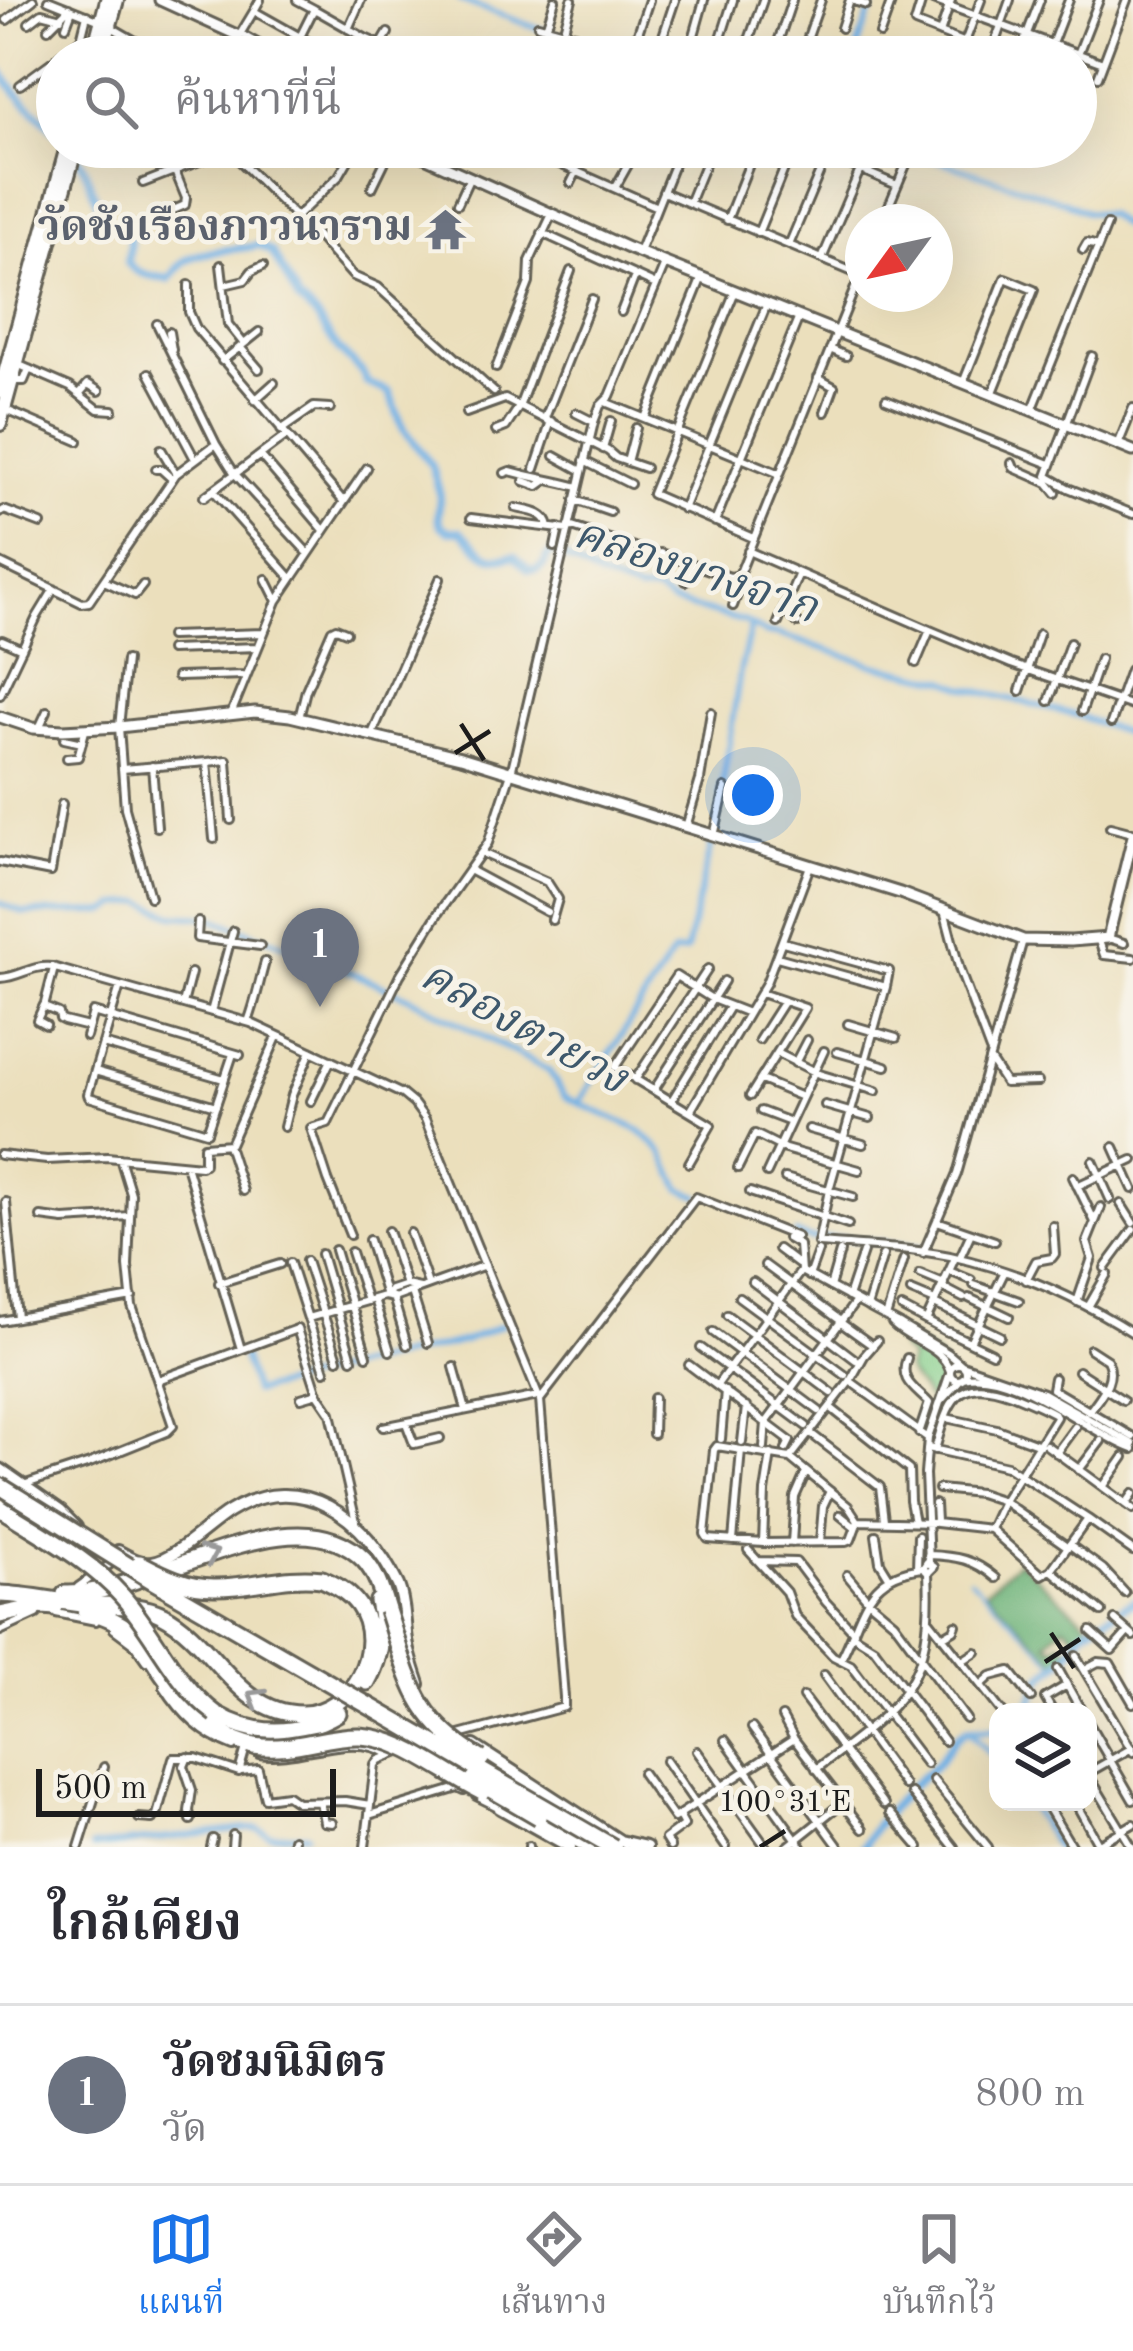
<!DOCTYPE html>
<html lang="th">
<meta charset="utf-8">
<style>
body{margin:0;font-family:"Old Standard TT","Noto Serif Thai",serif;background:#f2f2f3;color:#2b2b33}
.controls{position:absolute;right:36px;bottom:36px;display:grid;overflow:hidden;border-radius:24px;box-shadow:0 12px 48px #0002}
.controls button{width:108px;height:108px;display:grid;place-items:center;padding:0;border:0;border-bottom:3px solid #e1e1e2;background:#fff;color:#2b2b33;font:60px sans-serif}
.compass{position:absolute;left:845px;top:204px;width:108px;height:108px;border-radius:50%;background:#fff;box-shadow:0 12px 48px #0002;rotate:237deg}
.scale{position:absolute;left:36px;bottom:30px;width:300px;box-sizing:border-box;padding-left:12px;border:6px solid #1c1c1c;border-top:0;font-size:33px;line-height:42px;white-space:nowrap;color:#1c1c1c;-webkit-text-stroke:9px #f7f3e8;paint-order:stroke}
.you{position:absolute;left:753px;top:795px;width:42px;height:42px;margin:-30px;border:9px solid #fff;border-radius:50%;background:#1a73e8;box-shadow:0 0 0 18px #1a73e833}
.badge{display:grid;place-items:center;width:78px;height:78px;border-radius:50%;background:#1a73e8;color:#fff;font-size:39px;font-weight:700}
.pin{position:absolute;translate:-50% -99px;filter:drop-shadow(0 3px 6px #0008)}
.pin::after{content:'';position:absolute;top:63px;width:42px;height:36px;background:inherit;clip-path:polygon(0 0,100% 0,50% 100%)}
.list{margin:0;padding:0;list-style:none}
h2{display:flex;justify-content:space-between;align-items:center;height:156px;margin:0;padding:0 48px;font-size:51px}
h2 small{font-size:39px;font-weight:400;color:#7c7c81}
.list li{display:grid;grid-template-columns:78px 1fr auto;gap:36px;align-items:center;box-sizing:border-box;height:180px;padding:0 48px;border-top:3px solid #e1e1e2}
.list b{display:block;font-size:45px;white-space:nowrap}
.list p{margin:0;font-size:39px;white-space:nowrap;color:#7c7c81}
.list em{font-size:39px;font-style:normal;color:#7c7c81}
.icon{flex:none;width:66px;height:66px;fill:none;stroke:currentColor;stroke-width:2;stroke-linecap:round;stroke-linejoin:round}
.map{position:relative;flex:none;width:1133px;height:1847px;overflow:hidden}
.search{position:absolute;background:#fff;box-shadow:0 12px 48px #0002;left:36px;right:36px;top:36px;height:132px;display:flex;align-items:center;gap:30px;box-sizing:border-box;padding:0 42px;border-radius:66px;color:#7c7c81;font-size:45px}
.sheet{height:336px;background:#fff}
nav{display:flex;justify-content:space-around;align-items:center;box-sizing:border-box;height:168px;border-top:3px solid #e1e1e2;background:#fff;font-size:33px;color:#7c7c81}
nav a{display:grid;justify-items:center;gap:6px}
nav .on{color:#1a73e8}
.map>svg:first-child{display:block}
</style>
<div class="map">
<svg width="1133" height="1847" viewBox="0 0 1133 1847">
<rect width="100%" height="100%" fill="#f7f3e8"/>
<filter id="ink" filterUnits="userSpaceOnUse"><feTurbulence type="fractalNoise" baseFrequency=".00833" numOctaves="2"/><feDisplacementMap in="SourceGraphic" scale="24" xChannelSelector="R" yChannelSelector="G"/><feConvolveMatrix kernelMatrix="1 2 1 2 8 2 1 2 1" color-interpolation-filters="sRGB"/></filter>
<filter id="wash" filterUnits="userSpaceOnUse"><feTurbulence type="fractalNoise" baseFrequency=".004" numOctaves="4" result="noise"/><feDisplacementMap in="SourceGraphic" scale="48" xChannelSelector="R" yChannelSelector="G"/><feGaussianBlur stdDeviation="2.7" result="paint"/><feColorMatrix in="noise" values="0 0 0 0 0 0 0 0 0 0 0 0 0 0 0 0 0 1.4 0 .05"/><feComposite in="paint" operator="in"/></filter>
<g filter="url(#wash)">
<rect width="100%" height="100%" fill="#ebdfbc"/>
<!-- green -->
<path fill="#85cf8c" stroke="#507654" stroke-width="3" d="M901,1337H906C946,1360 953,1362 934,1407L907,1371L910,1357L901,1350L897,1342Z"/>
<!-- forest -->
<path fill="#6cb278" stroke="#44674a" stroke-width="3" d="M1019,1561L1090,1625L1077,1636L1064,1625L1047,1642L1054,1648L1060,1642L1069,1649L1057,1663L985,1591Z"/>
<g fill="none" stroke-linecap="round" stroke-linejoin="round">
<!-- stream -->
<path stroke="#71b1e5" stroke-width="3" d="M969,1578L1057,1665"/>
<!-- canal -->
<path stroke="#71b1e5" stroke-width="6" d="M459,0L590,47L636,57
M854,57L875,0
M905,147L924,156L1066,202L1086,212L1108,214L1120,225L1133,222
M566,559L599,577L638,592L655,591L671,602L746,622L766,634H777L875,665L945,680L966,688L1075,715L1133,736
M721,794L740,672L751,626
M0,903L24,913L106,912L119,905L143,902L173,915L208,917L297,949L411,998L549,1071L565,1097L641,1131L663,1153L681,1189L699,1196
M579,1103L673,953L686,951L713,836
M796,1234L811,1239L845,1238L920,1247
M241,1352L254,1392L311,1378
M316,1376L465,1341L502,1325
M968,1730L998,1762
M1028,1802L1056,1847
M92,1847L246,1829H258L270,1835L307,1834"/>
<!-- river -->
<path stroke="#71b1e5" stroke-width="8" d="M0,70L16,92L57,133
M74,153C92,172 91,202 110,222C115,227 122,228 127,233C133,241 129,252 127,262C137,276 154,276 169,279C174,274 177,268 182,263C198,249 237,251 259,245L272,252L299,301L314,314L339,350L362,372L367,383L389,392L403,428L432,466L440,494L438,517L441,526L449,531H460C482,549 482,563 514,556L529,570H537L544,565L547,557L555,550L566,559
M1028,1712L1041,1678L1067,1656L1084,1631L1133,1601
M863,1847L877,1824L907,1790L938,1763L956,1737L968,1730L998,1729"/>
</g>
</g>
<g filter="url(#ink)">
<g fill="none" stroke-linecap="round" stroke-linejoin="round">
<defs>
<path id="minor" d="M48,0L98,20
M297,0L314,9L300,37
M851,0L866,5
M922,0L915,23L976,47
M933,0L1103,63
M314,9L365,38L354,57
M254,11L260,0
M7,20L33,0
M29,23L42,13L61,18
M538,25L632,51L649,0
M66,26L72,10
M113,28L144,46L151,57
M546,28L555,0
M841,28L850,0
M48,29L69,8
M348,29L361,0
M563,33L572,0
M940,33L951,0
M241,34L282,57
M880,34L892,0
M239,36L254,11L336,57
M365,38L381,45L388,33
M965,42L981,0
M1052,44L1069,0
M993,48L1010,0
M1020,52L1040,0
M657,54L675,0
M58,57L81,39L87,15
M688,57L704,0
M715,57L733,0
M743,57L763,0
M773,57L792,0
M801,57L821,0
M1076,59L1099,0
M1098,77L1127,0
M20,85L57,58
M226,147L296,217L339,176L356,147
M521,147L657,207
M807,147L897,185
M562,164L570,147
M143,183L205,159L221,147
M571,183L577,171
M372,188L392,147
M615,188L638,147
M663,192L860,275
M458,203L470,177
M689,203L712,147
M296,217L310,228L353,276L378,287L494,392
M727,220L756,147
M882,222L906,165
M134,227L185,205L186,198L175,171
M542,233L656,285
M758,233L793,147
M789,245L827,155
M1083,250L1087,243L1098,246
M639,252L681,147
M822,259L860,170
M221,265L228,324L244,344L222,361
M189,285V312L196,328L343,501
M224,285L245,280L252,271L263,266
M735,291L652,494L753,538
M621,312L635,276
M169,332L172,350
M244,344L259,332
M240,347L259,369
M830,349L846,356
M1092,356L1047,476L1068,488L1133,514
M17,364L70,387L98,409L113,410
M496,368L529,283L530,261L552,214
M149,373L195,459
M818,378L834,387L825,412
M12,381H24L29,369
M963,383L1005,278L1034,290L992,395
M80,393L88,384L99,391
M886,399L1050,464
M255,400L274,383
M605,402L780,474
M4,409L78,441
M1032,411L1107,225
M466,413L505,399L608,451L616,458L645,468
M576,413L594,422
M545,418L592,299
M645,418L702,277
M281,430L314,407L330,408
M496,431L506,427L519,407L571,271
M216,444L235,474L308,553
M1118,445L1133,408
M161,449L176,474
M603,449L611,421
M260,455L324,530
M555,456L582,471
M584,461L630,484
M627,462L636,428
M1012,463L1014,468L1048,483L1056,493
M156,469H161L172,479
M535,469L551,421
M505,473L510,471C534,478 554,480 578,487
M524,481L538,486L545,481
M213,490L291,578
M204,497L287,435
M575,500L610,512
M516,508C529,511 546,512 549,527
M683,509L767,304
M0,513L4,510L41,524
M471,518L568,530
M715,522L799,317
M569,526L662,556
M555,547L559,528
M748,551L930,630
M660,553L730,577L739,575L863,268
M0,563L82,603L89,602L176,474L216,444L157,324
M266,579L277,601
M104,581L135,595L143,585
M686,581L691,563
M733,606L741,584L738,577
M784,609L798,623
M778,623L799,573
M170,636L263,633
M2,640L22,649
M170,650L258,647
M126,660L119,727L125,808L150,897
M916,663L930,630L1011,664L1133,706
M177,677L245,675
M1020,691L1039,634
M0,695L37,617L54,589
M1049,701L1070,643
M1082,711L1100,659
M231,714L277,601L367,468
M299,718L306,690L332,630L336,628L346,632
M1111,723L1130,670
M39,728L47,711
M372,734L440,579
M64,739L82,743
M67,758L78,757L85,731
M207,762L227,760L231,820
M152,766L157,827
M122,769L207,762L214,839
M686,827L700,780L711,712
M1110,827L1133,833
M714,836L725,788
M482,853L547,882L558,899L552,920
M0,862L51,872L62,804
M469,870L547,912
M944,910L960,971L990,1051
M198,922L197,938L260,946
M1108,938L1124,943
M1099,941L1104,955L1133,958
M783,942L889,971L886,987
M777,957L886,987L829,1190L818,1243C861,1246 907,1248 950,1256C1014,1270 1078,1298 1133,1333
M54,968L44,1007L59,1013L60,1019L64,1021L88,1027
M0,978C21,977 30,965 52,967L251,1023L402,1094L414,1104L425,1119L540,1400L564,1697V1707L452,1737
M120,986L88,1094L89,1097L207,1132L233,1054
M183,1004L191,973
M44,1005L37,1020L46,1025
M211,1012L233,931
M248,1022C256,1001 259,983 265,962
M848,1024L896,1038
M86,1037L93,1012L240,1055
M759,1040L784,1001
M103,1044L224,1079
M837,1052L886,1066
M777,1053L819,1074L876,1091
M990,1060L1005,1083L1038,1082
M795,1063L807,1040
M95,1071L216,1106
M635,1080L708,969
M761,1080L802,1097
M654,1090L724,981
M750,1096L805,1008L761,993
M672,1100L729,1007
M311,1101L331,1060
M825,1105L870,1118
M691,1110L766,983L810,866
M761,1111L790,1122
M284,1127L292,1095L311,1051
M809,1129L863,1144
M228,1145L243,1191
M1114,1147L1133,1189
M0,1155L47,1160L107,1157L201,1166L204,1164V1146L230,1144L277,1037
M1093,1161L1110,1199
M689,1163L711,1125L615,1067L676,976L712,999L748,1013
M186,1165L241,1349
M738,1168L755,1134L785,1149L859,1170
M767,1173L824,1051
M1073,1177L1095,1222
M785,1178L853,1197
M1077,1186L1133,1160
M750,1192L848,1225
M6,1202L17,1318
M1121,1204L1133,1223
M41,1217L64,1220L130,1216
M937,1221L995,1241
M388,1231L406,1285
M410,1233L428,1284
M350,1235L328,1180L311,1128L328,1123L400,975L439,912L488,843L511,773L594,422L600,406L610,396L665,264
M787,1238L799,1245L801,1271
M369,1240L386,1296
M778,1249L798,1264
M335,1250L367,1356
M351,1252L367,1301
M923,1253L957,1174L1023,940
M321,1254L352,1359
M960,1257L971,1233
M306,1261L338,1359
M290,1263L325,1371
M765,1265L841,1321
M1105,1268L1133,1230
M801,1271L901,1325L948,1353L962,1365L1043,1393L1133,1444
M949,1271L971,1280
M920,1274L944,1284
M809,1276L818,1251
M1026,1280L1036,1261L1052,1258L1055,1254L1053,1226
M753,1282L856,1360
M219,1283L280,1264
M974,1285L1019,1301
M830,1287L840,1252
M942,1287L963,1298
M911,1291L935,1301
M412,1292L428,1343
M388,1296L391,1290L406,1285L420,1288
M393,1297L407,1345
M739,1297L845,1375
M848,1297L863,1252
M969,1298L1009,1317
M374,1299L390,1351
M1077,1302L1092,1258L1087,1242L1101,1207
M934,1304L956,1314
M867,1307L883,1255
M1088,1307L1107,1274
M902,1308L947,1332
M727,1315L832,1393
M959,1316L1000,1336
M886,1317L904,1259
M308,1318L384,1296L394,1298L485,1265
M927,1319L955,1258
M0,1321L132,1297
M841,1323L869,1343
M892,1323C910,1342 942,1346 950,1371
M713,1332L819,1411
M949,1332L992,1353
M970,1342L1004,1273
M701,1348L806,1426
M907,1358C898,1381 915,1388 929,1403L919,1433
M950 1372a8 8 0 1 1 16 0a8 8 0 1 1-16 0Z
M689,1365L790,1441L786,1449
M454,1367L466,1410
M1078,1371L1123,1400
M963,1378C1014,1366 1087,1433 1133,1449
M1054,1378L1052,1389L1133,1437
M158,1380L297,1329L318,1394L331,1413L357,1526
M850,1381L864,1356L877,1341
M717,1385L801,1271
M301,1398L318,1393
M540,1400L696,1197L797,1237
M941,1401L960,1380
M831,1408L909,1470L910,1501L914,1522
M1089,1412C1100,1396 1117,1379 1107,1360L1090,1349
M946,1418L997,1429L1040,1445
M406,1423L414,1444L440,1438
M383,1427L538,1396
M810,1433L880,1487L884,1520
M653,1434L654,1398
M721,1439L725,1391
M742,1442L746,1407
M1046,1445L1133,1509
M764,1447L766,1423L856,1301
M928,1448L1007,1466L1088,1519L1051,1570L1102,1612
M935,1450C948,1403 955,1373 1011,1394C1026,1400 1041,1406 1055,1414L1056,1417L1003,1501L990,1529
M1056,1453L1075,1427
M790,1458L850,1381L928,1438
M1079,1470L1101,1441
M23,1485L90,1463L167,1432L173,1426L132,1306L128,1266L131,1194L120,1158
M1103,1487L1124,1457
M939,1489L979,1493L1003,1501L1068,1547
M1126,1504L1133,1494
M840,1515L855,1527
M1088,1519L1133,1551
M858,1521L851,1540L846,1542L763,1543L708,1539L705,1534L714,1450L717,1446L790,1458L848,1506L858,1521L933,1523L936,1521L935,1504
M936,1523L990,1529L1042,1575L1051,1570
M876,1535L880,1562L888,1575
M733,1541L741,1450
M820,1542L823,1506L830,1491
M763,1543L765,1492L771,1454
M792,1543L795,1497L806,1472
M1070,1545L1103,1569L1125,1593
M748,1550L786,1592L795,1616L833,1656L851,1665L926,1764
M928,1555C957,1556 974,1559 996,1578
M759,1561L796,1562L826,1602L854,1632
M927,1562L934,1567L928,1573L923,1568Z
M929,1562L925,1474L928,1438L950,1373
M917,1568L918,1536
M847,1575L868,1600L894,1622L966,1719
M78,1587L116,1560
M56,1613L96,1621
M1115,1620L1133,1636
M930,1621L1002,1712
M114,1629L134,1644L146,1661
M0,1631L37,1614
M1091,1631L1112,1650L1128,1632
M853,1635L874,1648L944,1741
M942,1637L954,1630L956,1625
M1076,1656L1133,1752
M841,1659C865,1613 864,1575 923,1568
M962,1661L976,1652
M1058,1669L1082,1712
M1085,1669L1098,1662L1110,1663L1133,1703
M824,1675L904,1785
M981,1685L991,1676L1010,1671L1031,1698
M164,1687C182,1715 203,1735 234,1747
M803,1697L884,1805
M1053,1712L1045,1698L1067,1685
M782,1717L794,1739L863,1829
M1088,1722L1133,1800
M752,1728L839,1847
M725,1740L802,1847
M991,1746L998,1745
M697,1751L766,1847
M259,1754C300,1761 353,1729 390,1755
M188,1757L184,1766L192,1790L189,1811L191,1820
M666,1761L726,1847
M816,1769C900,1707 934,1685 928,1573
M241,1771L258,1769L265,1798L287,1795L297,1802L345,1801L370,1805
M642,1773L674,1818L794,1739
M1088,1773L1132,1748
M1088,1774L1132,1847
M933,1780L988,1847
M911,1793L954,1847
M476,1796L500,1808
M320,1802L324,1822L332,1823
M1045,1802L1072,1847
M1075,1802L1100,1847
M890,1813L919,1847
M369,1815L458,1788L464,1791
M139,1818L152,1819L157,1815L173,1758H196L239,1772L245,1751
M1099,1844L1133,1824
M79,1847L104,1767
M211,1847L213,1839
M232,1847L233,1835
M292,1847L293,1839
M365,1847L375,1765L379,1760L399,1752
M529,1847V1846
M670,1847L665,1839L684,1825L679,1816
M787,1847L842,1803"/>
<path id="tertiary" d="M160,0L239,36L230,54L235,57
M402,147L628,248L1133,451
M0,717L33,728L63,730L119,727L255,712L290,716L461,757L900,893L1023,940L1071,941L1108,938L1133,836"/>
<path id="secondary" d="M0,1469L60,1511L76,1527
M118,1551C129,1557 139,1564 152,1562C175,1559 208,1525 229,1512C301,1467 366,1518 398,1585C405,1602 404,1622 407,1640C409,1655 414,1669 419,1684
M474,1746L620,1841L646,1847
M507,1790L500,1808L570,1847"/>
<path id="primary" d="M92,57L107,0
M101,57L117,0
M0,391L67,147
M0,424L76,147"/>
<path id="motorway" d="M0,1594C28,1595 55,1601 82,1604C110,1607 137,1602 163,1615C214,1641 237,1714 302,1714C352,1714 388,1647 358,1605C349,1592 336,1585 322,1579
M65,1594C149,1597 293,1487 364,1560C377,1574 382,1593 387,1610
M85,1610C103,1615 121,1622 135,1635C144,1643 151,1655 157,1665C183,1703 207,1735 254,1746
M0,1615L43,1606L55,1607
M367,1682C381,1657 385,1630 378,1601
M216,1714C257,1738 298,1736 338,1713
M539,1817L592,1847"/>
</defs>
<!-- minor casing -->
<use href="#minor" stroke="#646054" stroke-width="12"/>
<!-- tertiary casing -->
<use href="#tertiary" stroke="#646054" stroke-width="15"/>
<!-- secondary casing -->
<use href="#secondary" stroke="#646054" stroke-width="16"/>
<!-- primary casing -->
<use href="#primary" stroke="#646054" stroke-width="18"/>
<!-- motorway casing -->
<use href="#motorway" stroke="#646054" stroke-width="21"/>
<!-- minor -->
<use href="#minor" stroke="#fff" stroke-width="6"/>
<!-- tertiary -->
<use href="#tertiary" stroke="#fff" stroke-width="9"/>
<!-- secondary -->
<use href="#secondary" stroke="#fff" stroke-width="10"/>
<!-- primary -->
<use href="#primary" stroke="#fff" stroke-width="12"/>
<!-- motorway -->
<use href="#motorway" stroke="#fff" stroke-width="15"/>
<defs>
<path id="motorway-bridge" d="M0,1486L153,1581L613,1847
M0,1508C41,1535 89,1559 122,1596C156,1634 174,1683 216,1714
M140,1563C164,1576 187,1587 214,1587C251,1588 284,1574 322,1579
M387,1610C410,1681 413,1718 481,1759
M254,1746C294,1752 323,1735 360,1736C403,1738 444,1773 482,1792
M474,1779L539,1817"/>
</defs>
<!-- motorway-bridge casing -->
<use href="#motorway-bridge" stroke="#646054" stroke-width="21" stroke-linecap="butt"/>
<!-- motorway-bridge -->
<use href="#motorway-bridge" stroke="#fff" stroke-width="15"/>
</g>
<!-- one-way arrows -->
<defs><path id="oneway-chevron" d="M-2-3.5L2.5 0L-2 3.5" fill="none" stroke-width="1.6" stroke-linecap="round" stroke-linejoin="round" transform="scale(3)"/></defs>
<g stroke="#999">
<use href="#oneway-chevron" transform="translate(210 1554) rotate(-23)"/>
<use href="#oneway-chevron" transform="translate(256 1697) rotate(-149)"/>
</g>
</g>
<!-- ticks -->
<path fill="none" stroke="#1c1c1c" stroke-width="4.5" d="M461,724L484,760M455,753L490,731M1051,1633L1074,1668M1045,1662L1080,1639M760,1847L785,1831"/>
<!-- icons -->
<defs>
<symbol id="temple-bare" viewBox="-9 -9 18 18"><path d="M0-6L5-2H3V0L6.5 2.5H4V6H1.5V3h-3V6H-4V2.5H-6.5L-3 0V-2H-5Z" fill="#6b7280" stroke="#f7f3e8" stroke-width="2.5" paint-order="stroke"/></symbol>
</defs>
<g fill-rule="evenodd">
<use href="#temple-bare" x="416" y="200" width="59" height="59"/>
</g>
<g text-anchor="middle" dominant-baseline="central" stroke-width="9" stroke-linejoin="round" paint-order="stroke">
<!-- worship labels -->
<g font-size="42" font-weight="bold" fill="#5b616d" stroke="#f7f3e8" text-anchor="end">
<text x="412" y="229">วัดชังเรืองภาวนาราม</text>
</g>
<!-- water labels -->
<g font-size="45" font-style="italic" fill="#3e586c" stroke="#f7f3e8">
<text transform="translate(695 573) rotate(18)">คลองบางจาก</text>
<text transform="translate(523 1029) rotate(29)">คลองตายวง</text>
</g>
</g>
<g font-size="30" text-anchor="middle" fill="#1c1c1c" stroke="#f7f3e8" stroke-width="9" stroke-linejoin="round" paint-order="stroke">
<text x="785" y="1811">100°31'E</text>
</g>
</svg>
<div class="controls">
<button><svg class="icon" aria-label="layers" viewBox="0 0 24 24"><path d="M12 4l9 5-9 5-9-5zM3 14l9 5 9-5"/></svg></button>
</div>
<svg class="compass" viewBox="-18 -18 36 36"><path d="M0-13l5 13h-10z" fill="#e53935"/><path d="M0 13l5-13h-10z" fill="#7c7c81"/></svg>
<div class="scale">500 m</div>
<div class="you"></div>
<div class="pin badge" style="left:320px;top:1007px;background:#6b7280">1</div>
<div class="search"><svg class="icon" aria-label="search" viewBox="0 0 24 24"><circle cx="10" cy="10" r="6"/><path d="M15 15l6 6"/></svg>ค้นหาที่นี่</div>
</div>
<section class="sheet">
<h2>ใกล้เคียง<small></small></h2>
<ul class="list">
<li><span class="badge" style="background:#6b7280">1</span><div><b>วัดชมนิมิตร</b><p>วัด</p></div><em>800 m</em></li>
</ul>
</section>
<nav>
<a class="on"><svg class="icon" aria-label="map" viewBox="0 0 24 24"><path d="M3 6l6-2 6 2 6-2v14l-6 2-6-2-6 2zM9 4v14M15 6v14"/></svg>แผนที่</a>
<a><svg class="icon" aria-label="directions" viewBox="0 0 24 24"><path d="M12 3l9 9-9 9-9-9zM9 14v-3h6M13 9l2 2-2 2"/></svg>เส้นทาง</a>
<a><svg class="icon" aria-label="saved" viewBox="0 0 24 24"><path d="M7 4h10v16l-5-4-5 4z"/></svg>บันทึกไว้</a>
</nav>
